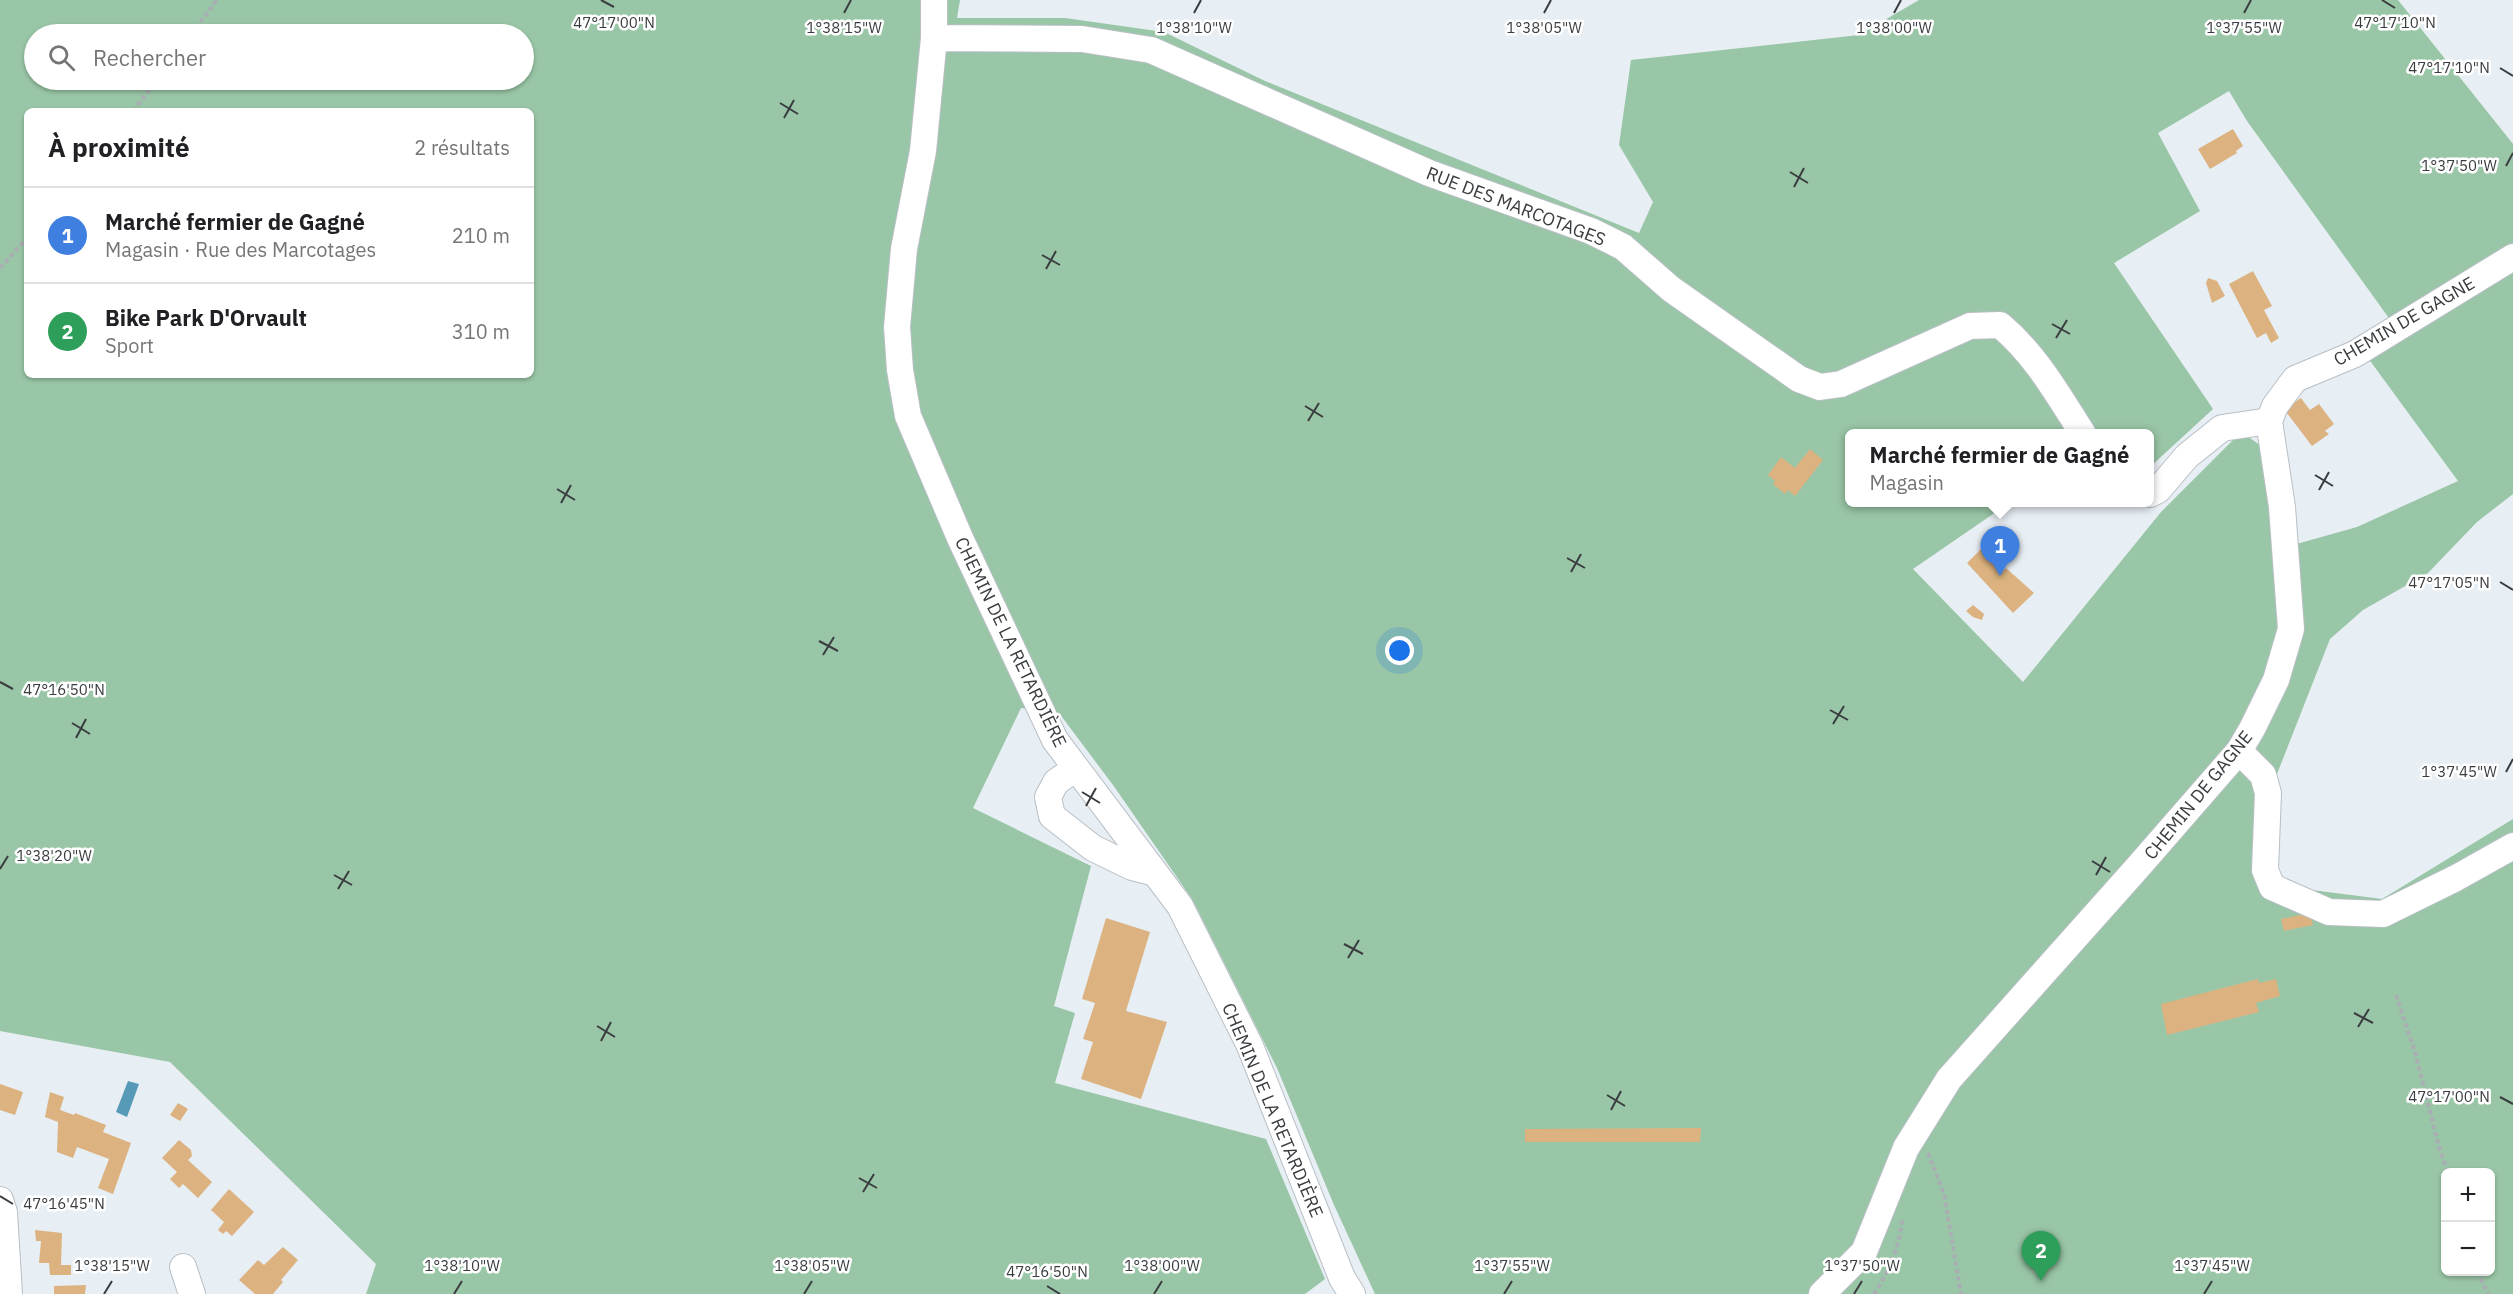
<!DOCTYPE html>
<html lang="fr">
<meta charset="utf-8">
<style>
body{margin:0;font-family:"IBM Plex Sans",sans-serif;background:#f6f6f6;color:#202124}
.controls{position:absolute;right:18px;bottom:18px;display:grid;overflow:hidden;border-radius:9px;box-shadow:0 2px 4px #0004}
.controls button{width:54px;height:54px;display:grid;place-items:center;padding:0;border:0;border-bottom:2px solid #e0e0e0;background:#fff;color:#202124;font:30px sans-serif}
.you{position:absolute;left:1400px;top:651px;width:21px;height:21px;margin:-15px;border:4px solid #fff;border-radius:50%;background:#1a73e8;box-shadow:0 0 0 9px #1a73e833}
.badge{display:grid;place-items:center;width:39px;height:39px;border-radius:50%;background:#b45309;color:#fff;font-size:20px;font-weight:700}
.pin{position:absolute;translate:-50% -50px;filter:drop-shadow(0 2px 3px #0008)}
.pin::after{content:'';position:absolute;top:32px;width:21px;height:18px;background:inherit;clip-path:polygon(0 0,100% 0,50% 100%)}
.popup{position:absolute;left:1845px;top:429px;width:309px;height:78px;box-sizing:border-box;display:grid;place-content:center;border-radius:9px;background:#fff;filter:drop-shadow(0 2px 4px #0005);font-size:20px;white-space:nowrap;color:#757577}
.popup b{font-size:22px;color:#202124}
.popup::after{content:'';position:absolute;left:50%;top:100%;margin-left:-12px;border:12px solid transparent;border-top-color:#fff}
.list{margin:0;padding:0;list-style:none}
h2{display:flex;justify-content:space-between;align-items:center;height:78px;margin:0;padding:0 24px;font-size:26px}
h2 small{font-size:20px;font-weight:400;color:#757577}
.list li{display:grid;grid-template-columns:39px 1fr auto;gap:18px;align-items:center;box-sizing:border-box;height:96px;padding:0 24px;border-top:2px solid #e0e0e0}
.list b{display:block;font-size:22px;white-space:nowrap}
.list p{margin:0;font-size:20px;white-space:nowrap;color:#757577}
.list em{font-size:20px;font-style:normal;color:#757577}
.icon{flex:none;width:33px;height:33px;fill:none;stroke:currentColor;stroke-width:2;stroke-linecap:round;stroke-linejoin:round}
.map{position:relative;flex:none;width:2513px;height:1294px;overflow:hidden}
.search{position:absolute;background:#fff;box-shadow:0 2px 4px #0004;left:24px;top:24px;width:510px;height:66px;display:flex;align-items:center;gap:15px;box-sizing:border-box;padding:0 21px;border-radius:33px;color:#757577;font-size:22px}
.panel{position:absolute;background:#fff;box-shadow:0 2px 4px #0004;left:24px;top:108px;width:510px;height:270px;border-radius:9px}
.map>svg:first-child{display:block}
</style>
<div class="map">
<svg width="2513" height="1294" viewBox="0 0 2513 1294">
<rect width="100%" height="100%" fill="#e7eef4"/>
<!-- green -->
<path fill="#99c6a6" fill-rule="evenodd" d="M0,0H960L957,18H1065L1164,32L1265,81L1639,233L1653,202L1619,145L1631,60L1859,35L1919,0H2398L2513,144V494L2477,522L2428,573L2363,610L2330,639L2277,774L2274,874L2312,890L2382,899L2513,819V1294H1375L1334,1205L1277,1068L1192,899L1113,785L1059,713L1021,708L973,808L1091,866L1054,1006L1075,1013L1055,1083L1266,1139L1325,1279L1305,1294H366L376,1264L170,1062L0,1031ZM34,34H524V80H34ZM2229,91L2247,121L2404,339L2368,358L2458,481L2357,527L2275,550L2260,445L2241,432L2161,512L2023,682L1913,569L2009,503L1850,502V434H2116L2122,431L2123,433L2150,434V467L2213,409L2114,263L2200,211L2158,133ZM27,111H531V375H27ZM2446,1172H2490V1272H2446Z"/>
<!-- water -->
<path fill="#569ab8" d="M128,1081L139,1084L127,1117L116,1112Z"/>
<!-- building -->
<path fill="#dcb380" d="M2233,129L2243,146L2236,151L2237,153L2210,169L2198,149Z
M2253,271L2272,306L2264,310L2279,338L2271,343L2266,333L2257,338L2229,284Z
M2208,278L2217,281L2225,296L2212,303L2206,283Z
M2301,398L2310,410L2319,404L2334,424L2325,431L2329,434L2312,446L2284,409Z
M1810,449L1823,460L1795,496L1788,490L1785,494L1773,484L1775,481L1768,475L1781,457L1795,468Z
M1981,549L2003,571L2006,568L2034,593L2013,613L1967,563Z
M1973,605L1984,614L1982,620L1973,617L1966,611Z
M2310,913L2313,925L2284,931L2281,919Z
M1106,918L1150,932L1126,1011L1167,1022L1141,1099L1081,1079L1093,1042L1083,1039L1095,1003L1082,999Z
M2258,979L2259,983L2276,979L2280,996L2256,1003L2259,1012L2167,1035L2161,1004Z
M0,1084L23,1092L15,1115L0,1110Z
M50,1092L64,1097L60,1110L74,1115L75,1113L106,1125L103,1132L131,1143L113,1194L98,1188L109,1159L77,1147L73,1158L57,1152L58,1122L45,1117Z
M178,1103L188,1109L180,1121L170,1115Z
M1701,1128L1700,1142H1525V1129Z
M179,1140L191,1150L192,1156L188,1160L212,1182L198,1198L183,1184L179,1188L170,1179L177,1172L162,1158Z
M229,1189L254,1212L232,1236L226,1231L223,1234L218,1230L224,1222L211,1210Z
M35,1230L62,1233L61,1265H71V1275H50L49,1263H39L41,1241H36Z
M283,1247L298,1260L281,1280L283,1282L273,1294H255L239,1280L258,1260L264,1265Z
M86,1285L85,1294H54V1286Z"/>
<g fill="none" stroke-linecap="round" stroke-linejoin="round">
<defs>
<path id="minor" d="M934,0V38L923,151L904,249L897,327L900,370L908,416L960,538L1055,740L1180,906L1250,1046L1342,1278L1352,1294
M934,38L1082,39L1151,50L1429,173L1591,231L1623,247L1671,289L1799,379L1820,387L1841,384L1970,326L2000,325C2036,355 2058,395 2083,434
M2150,494L2158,490L2187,456L2222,428L2269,421
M2239,751L2263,775L2268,793L2265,870L2272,887L2329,912L2383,914L2456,878L2513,846
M1076,768L1056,782L1048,797L1052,816L1093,848L1132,867L1155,873
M0,1200L4,1212L9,1294
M183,1267L192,1294
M1822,1294L1864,1252L1906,1148L1949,1079L2138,867L2239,751L2252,729L2276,680L2291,629L2282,507L2269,421L2275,406L2295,379L2355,354L2513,257"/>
</defs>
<!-- minor casing -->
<use href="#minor" stroke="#b8bfc5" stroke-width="28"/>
<!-- path -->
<path stroke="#a9aeb3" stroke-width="4" stroke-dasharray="4.5 3" stroke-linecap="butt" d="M191,34L217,0
M133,111L157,80
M0,268L27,238
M2396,995L2415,1052L2439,1147L2448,1172
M1928,1153L1944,1194L1961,1294
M2477,1272L2488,1294
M1874,1294C1888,1273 1900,1246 1902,1220"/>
<!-- minor -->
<use href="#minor" stroke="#fff" stroke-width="26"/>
</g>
<!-- ticks -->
<path fill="none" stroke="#3a3d40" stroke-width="2" d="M601,0L614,7M2382,0L2395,8M844,13L851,0M1194,13L1201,0M1544,13L1551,0M1894,13L1901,0M2244,13L2251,0M2500,68L2513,76M780,103L798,114M784,118L794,100M2506,166L2513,153M1790,172L1808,183M1794,187L1804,168M1042,255L1060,265M1046,269L1056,251M2052,324L2070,334M2056,338L2067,320M1305,406L1323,417M1308,421L1319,403M2315,475L2333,486M557,489L575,500M2319,490L2329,472M561,503L571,485M1567,558L1585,568M1571,572L1581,554M2500,582L2513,590M819,641L838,651M823,655L834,637M0,682L13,689M1830,710L1848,720M72,723L90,734M1833,724L1844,706M76,738L86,719M2506,772L2513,759M1082,792L1100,803M1086,806L1096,788M2092,861L2110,872M0,869L8,856M334,875L352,885M2096,875L2106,857M338,889L349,871M1344,944L1363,954M1348,958L1359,940M2354,1013L2373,1023M597,1026L615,1037M2358,1027L2369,1009M601,1041L611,1022M1607,1095L1625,1106M2500,1097L2513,1104M1611,1110L1621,1091M859,1178L877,1188M863,1192L874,1174M0,1196L13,1204M1047,1286L1060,1294M104,1294L112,1281M454,1294L462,1281M804,1294L812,1281M1154,1294L1162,1281M1504,1294L1512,1281M1854,1294L1862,1281M2204,1294L2212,1281"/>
<g text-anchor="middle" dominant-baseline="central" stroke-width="5" stroke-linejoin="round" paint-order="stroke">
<!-- street labels -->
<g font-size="18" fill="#3a3d40" stroke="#fff">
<text transform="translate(1516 206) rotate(21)">RUE DES MARCOTAGES</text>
<text transform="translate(2404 321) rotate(-30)">CHEMIN DE GAGNE</text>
<text transform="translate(1011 642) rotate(64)">CHEMIN DE LA RETARDIÈRE</text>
<text transform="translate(2198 795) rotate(-51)">CHEMIN DE GAGNE</text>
<text transform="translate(1273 1110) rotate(67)">CHEMIN DE LA RETARDIÈRE</text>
</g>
</g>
<g font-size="15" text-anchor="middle" fill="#3a3d40" stroke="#fff" stroke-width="5" stroke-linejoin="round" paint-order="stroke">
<text x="614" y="28">47°17'00"N</text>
<text x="2395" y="28">47°17'10"N</text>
<text x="844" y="33">1°38'15"W</text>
<text x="1894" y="33">1°38'00"W</text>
<text x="1194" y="33">1°38'10"W</text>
<text x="1544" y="33">1°38'05"W</text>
<text x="2244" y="33">1°37'55"W</text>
<text x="2449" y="73">47°17'10"N</text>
<text x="2459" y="171">1°37'50"W</text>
<text x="2449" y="588">47°17'05"N</text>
<text x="64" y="695">47°16'50"N</text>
<text x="2459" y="777">1°37'45"W</text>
<text x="54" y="861">1°38'20"W</text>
<text x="2449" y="1102">47°17'00"N</text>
<text x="64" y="1209">47°16'45"N</text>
<text x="112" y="1271">1°38'15"W</text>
<text x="462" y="1271">1°38'10"W</text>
<text x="812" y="1271">1°38'05"W</text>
<text x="1162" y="1271">1°38'00"W</text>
<text x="1512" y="1271">1°37'55"W</text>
<text x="1862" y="1271">1°37'50"W</text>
<text x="2212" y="1271">1°37'45"W</text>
<text x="1047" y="1277">47°16'50"N</text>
</g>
</svg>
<div class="controls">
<button>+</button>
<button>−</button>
</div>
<div class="you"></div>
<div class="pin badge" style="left:2000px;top:576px;background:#3f7fe0">1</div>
<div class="popup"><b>Marché fermier de Gagné</b>Magasin</div>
<div class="pin badge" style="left:2041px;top:1281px;background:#2e9e5b">2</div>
<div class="search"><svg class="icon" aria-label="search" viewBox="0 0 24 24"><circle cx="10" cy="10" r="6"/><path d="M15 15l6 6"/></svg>Rechercher</div>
<section class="panel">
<h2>À proximité<small>2 résultats</small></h2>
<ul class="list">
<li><span class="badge" style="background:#3f7fe0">1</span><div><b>Marché fermier de Gagné</b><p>Magasin · Rue des Marcotages</p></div><em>210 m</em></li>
<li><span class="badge" style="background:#2e9e5b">2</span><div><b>Bike Park D'Orvault</b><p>Sport</p></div><em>310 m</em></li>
</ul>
</section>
</div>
